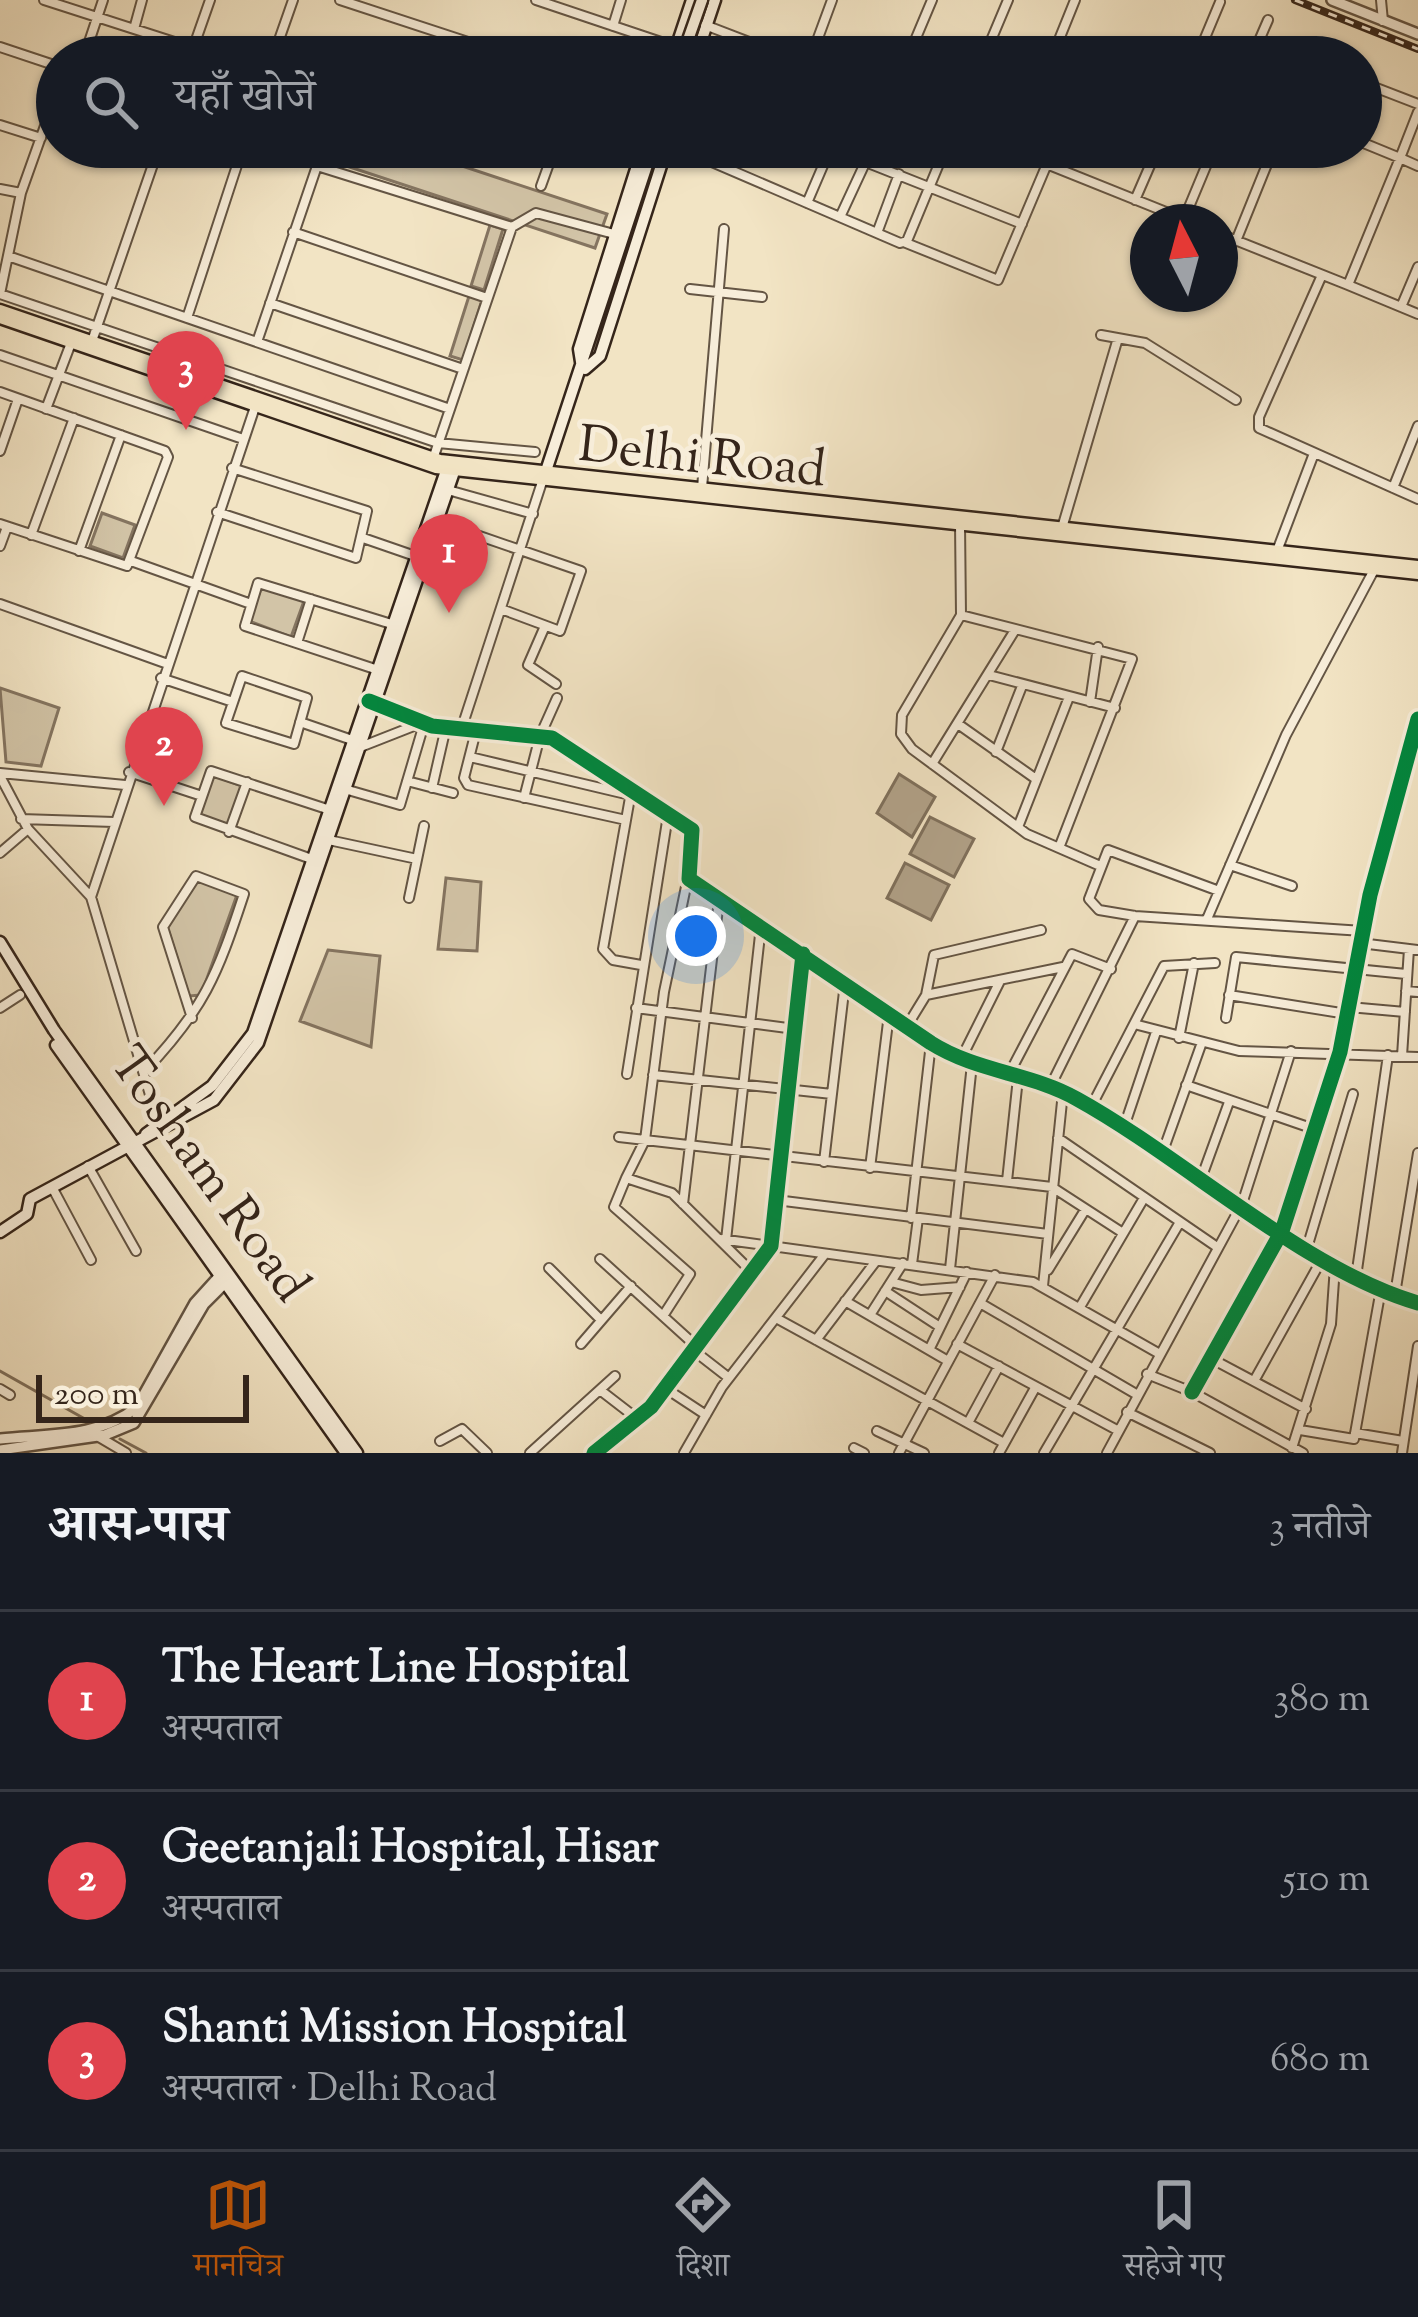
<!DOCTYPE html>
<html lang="hi">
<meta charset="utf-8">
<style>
body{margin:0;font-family:"Sorts Mill Goudy","Noto Serif Devanagari",serif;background:#20242c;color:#f1f3f6}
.compass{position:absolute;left:1130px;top:204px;width:108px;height:108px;border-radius:50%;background:#171b24;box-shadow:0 3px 9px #0004;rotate:354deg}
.scale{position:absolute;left:36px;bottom:30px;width:213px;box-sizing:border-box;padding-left:12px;border:6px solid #35251a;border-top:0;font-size:33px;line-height:42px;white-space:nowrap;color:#35251a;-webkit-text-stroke:9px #f7edd9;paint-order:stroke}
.you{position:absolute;left:696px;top:936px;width:42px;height:42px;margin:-30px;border:9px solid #fff;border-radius:50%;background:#1a73e8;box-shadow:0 0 0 18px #1a73e833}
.badge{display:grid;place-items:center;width:78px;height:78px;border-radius:50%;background:#b45309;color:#fff;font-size:39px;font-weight:700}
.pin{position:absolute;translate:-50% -99px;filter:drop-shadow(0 3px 6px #0008)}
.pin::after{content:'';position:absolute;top:63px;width:42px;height:36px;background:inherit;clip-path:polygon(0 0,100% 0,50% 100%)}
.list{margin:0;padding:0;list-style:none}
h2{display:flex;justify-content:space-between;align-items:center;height:156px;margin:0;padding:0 48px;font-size:51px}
h2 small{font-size:39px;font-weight:400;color:#9ea1a6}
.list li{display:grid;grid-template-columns:78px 1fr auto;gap:36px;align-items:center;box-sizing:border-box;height:180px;padding:0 48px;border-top:3px solid #363941}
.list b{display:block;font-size:45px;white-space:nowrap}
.list p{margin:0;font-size:39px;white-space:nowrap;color:#9ea1a6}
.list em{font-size:39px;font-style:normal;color:#9ea1a6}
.icon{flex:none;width:66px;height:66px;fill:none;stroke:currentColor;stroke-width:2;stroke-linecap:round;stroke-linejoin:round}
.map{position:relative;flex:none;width:1418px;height:1453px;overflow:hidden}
.search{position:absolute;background:#171b24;box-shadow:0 3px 9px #0004;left:36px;right:36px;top:36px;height:132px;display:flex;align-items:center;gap:30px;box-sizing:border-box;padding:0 42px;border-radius:66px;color:#9ea1a6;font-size:45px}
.sheet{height:696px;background:#171b24}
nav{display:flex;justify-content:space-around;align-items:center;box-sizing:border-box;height:168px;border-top:3px solid #363941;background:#171b24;font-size:33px;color:#9ea1a6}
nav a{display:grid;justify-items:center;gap:6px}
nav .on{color:#b45309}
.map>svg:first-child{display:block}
</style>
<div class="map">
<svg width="1418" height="1453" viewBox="0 0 1418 1453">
<rect width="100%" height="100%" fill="#f2e4c4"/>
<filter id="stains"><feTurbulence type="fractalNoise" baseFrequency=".00167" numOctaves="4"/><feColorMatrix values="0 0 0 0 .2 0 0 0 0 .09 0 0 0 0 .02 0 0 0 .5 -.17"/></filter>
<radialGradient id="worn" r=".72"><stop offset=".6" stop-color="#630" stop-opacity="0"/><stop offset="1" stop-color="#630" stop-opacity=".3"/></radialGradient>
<!-- green -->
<path fill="#d2c4a7" stroke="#847460" stroke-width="3" d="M289,147H451L447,161L607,214L595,248Z
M490,225L503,229L484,290L471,286Z
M469,296L482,300L463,360L450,356Z
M102,513L135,525L123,558L90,546Z
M262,586L304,601L291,637L249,621Z
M0,688L59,708L41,766L6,762Z
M212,775L242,786L228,827L198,817Z
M446,878L481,882L477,951L438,949Z
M197,879L238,892L201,995L189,996L167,926Z
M328,950L380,956L371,1047L300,1021Z"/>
<!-- water -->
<path fill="#b2a38a" stroke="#80715d" stroke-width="3" d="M899,774L935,797L912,837L877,813Z
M930,817L974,839L954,877L910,854Z
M905,863L949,885L931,920L887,898Z"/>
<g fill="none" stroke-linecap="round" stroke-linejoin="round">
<!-- stream -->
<path stroke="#80715d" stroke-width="3" d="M0,1371L92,1423
M120,1439L146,1453"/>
<defs>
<path id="minor" d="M44,0L193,48
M340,0L514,57
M536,0L676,47
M1381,0L1383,21
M705,25L788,57
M613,26L621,0
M134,29L142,0
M0,47L57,66
M84,57L103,0
M190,57L210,0
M273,57L293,0
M811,57L832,0
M908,57L932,0
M984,57L1008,0
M1052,57L1075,0
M1197,57L1220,2
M1252,57L1268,20
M1361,82L1418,104
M0,125L41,138
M1361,142L1400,158L1418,112
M530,147L552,155
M677,147L900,243L907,241L946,147
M869,147L868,163L1022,224
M1004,147L1191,222
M1418,166L1400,158L1348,285L1418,314
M541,186L555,147
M0,189L21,193
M1135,200L1158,147
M807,203L831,147
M840,217L866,161
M1184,219L1214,147
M293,232L487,298
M877,233L899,174
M1220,234L1348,285
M1236,241L1274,147
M906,243L998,280L1047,164
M8,256L450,409
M1322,275L1259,417V428L1418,499
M690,289L762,297
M0,294L438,443L535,452
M0,294L21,193L57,92
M270,303L463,369
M1401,307L1418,267
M187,318L243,147
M1101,335L1145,343L1236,400
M257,342L317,166L512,227
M91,344L159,147
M0,355L243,439
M0,392L165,451L168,457L127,566L0,524
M46,409L71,343
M0,451L18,399
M433,459L512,227L536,213L614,234
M702,488L724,229
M1393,488L1418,426
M448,490L533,514
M217,512L356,558L367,511L232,468
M436,521L581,571L560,631L501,609
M960,524L961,615L902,715L901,734L912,749L1027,834L1098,865
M1062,528L1118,338
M31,535L74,418
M363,538L418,557
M0,546L7,527
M79,551L121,435
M1277,551L1313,456
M131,561L251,604
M0,604L165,663
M961,615L1132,659L1059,848
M545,626L528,665L556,684
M297,643L311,599
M378,670L245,626L258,583L398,626
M989,675L1115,708
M242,676L307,698L294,744L226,723Z
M161,678L233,702
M371,702L432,726L552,738L692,830L689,879L931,1043C977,1072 1031,1073 1077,1099C1184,1158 1304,1270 1418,1303
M1090,702L1098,647
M300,722L355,741
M958,724L1036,779
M462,727L542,482
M477,727L464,778L468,785L626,820
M363,746L419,724
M996,752L1022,686
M470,757L630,795
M932,764L1015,630
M129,772L202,796
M0,773L125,785
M0,776L28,829L91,897L159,1125
M407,781L453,793
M432,788L446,727
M348,790L400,805L424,724
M631,792L603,949L613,960L641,965
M524,798L540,736L557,698
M21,819L114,822
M1018,827L1069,697
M229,832L247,782
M324,839L417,859
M0,853L28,829
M317,861L195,817L211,771L333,811
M1230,865L1292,886
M688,877L664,992L645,1140L626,1178L672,1193L751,1271
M1219,891L1108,850L1089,899L1099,910L1135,916L1363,931
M91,897L256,404
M409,898L424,826
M1207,919L1286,735L1374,570
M1360,943L1418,950
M1406,991L1418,992
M926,995L934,955L1041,930
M1229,995L1347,1014
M1349,1007L1405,1012
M0,1008L20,995
M636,1008L795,1029
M1226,1018L1236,957L1406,974
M1134,1024L1239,1051L1418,1057
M907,1026L926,995L1063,967
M1179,1038L1194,963
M1402,1056L1409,949
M961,1059L1000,981
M144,1072C204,1009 217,976 244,894L196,876L163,927L192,1018
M627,1074L668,815
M653,1075L832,1094
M1008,1076L1072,954L1111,969
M1186,1085L1314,1129
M1050,1087L1135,916
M1091,1107L1164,966L1215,963
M1124,1127L1156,1032
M619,1137L1052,1187L1123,1233
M1058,1138L1217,1247
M1162,1154L1201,1045
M824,1162L845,983
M88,1166L136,1251
M870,1168L889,1014
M626,1178L614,1207L690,1274L663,1316
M1201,1179L1229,1102
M1007,1181L1018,1078
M52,1187L91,1260
M776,1200L1048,1234
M683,1204L719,900
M911,1218L931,1043
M720,1239L1033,1282L1158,1353
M726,1240L761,926
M1307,1248L1353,1094
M600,1259L696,1346
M912,1264L918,1218
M549,1268L601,1320
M950,1269L972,1064
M1048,1270L1085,1210
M1356,1277L1388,1055
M891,1282L921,1290L960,1287
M1043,1286L1063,1092
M885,1291L940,1327
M1395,1294L1418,1153
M845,1301L948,1361
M980,1303L1136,1394
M1080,1307L1144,1198
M870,1315L903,1263
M776,1318L1004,1443
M816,1340L876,1261
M581,1344L631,1286
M957,1344L1117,1430
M693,1350L729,1378
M929,1350L967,1272
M1212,1359L1306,1409
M1147,1374L1192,1392L1303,1453
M1254,1381L1322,1259
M665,1388L706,1415
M0,1389L10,1395
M600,1390L635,1417
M1192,1392L1282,1231L1340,1052L1370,895L1418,719
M1127,1412L1210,1453
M968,1423L999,1366
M1300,1430L1354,1439L1381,1289
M877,1431L924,1453
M1355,1433L1403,1441
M99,1437L126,1453
M440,1441L462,1429L487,1453
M854,1448L864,1453
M1292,1448L1331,1324L1335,1266
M530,1453L615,1376
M594,1453L651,1407L771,1246L803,954
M684,1453L722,1387L825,1254
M899,1453L995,1275
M999,1453L1035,1388
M1044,1453L1180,1222
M1107,1453L1242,1204L1291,1051
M1402,1453L1418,1346"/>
<path id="tertiary" d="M1332,0L1418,34
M0,1439C47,1434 99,1438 137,1407L195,1303L224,1271
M0,1450L105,1435L134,1423L204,1304L227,1281"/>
<path id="secondary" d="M673,57L692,0
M696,57L715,0
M582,368L579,349L643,147
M585,369L600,356L667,147
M543,480L653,147
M0,942L54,1030L357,1453
M56,1045L346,1453
M146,1134L212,1086L253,1033L449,462
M0,1232L27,1214L30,1199L214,1100L258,1043L456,466"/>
<path id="primary" d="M0,310L440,460L1418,566
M0,318L436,468L1418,574"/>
</defs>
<!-- minor casing -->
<use href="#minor" stroke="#645544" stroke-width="12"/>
<!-- tertiary casing -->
<use href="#tertiary" stroke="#645544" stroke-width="14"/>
<!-- secondary casing -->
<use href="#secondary" stroke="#35251a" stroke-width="15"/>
<!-- primary casing -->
<use href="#primary" stroke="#35251a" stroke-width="15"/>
<!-- minor -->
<use href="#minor" stroke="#f7edd9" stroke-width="8"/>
<!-- tertiary -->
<use href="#tertiary" stroke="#f7edd9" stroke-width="9"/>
<!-- secondary -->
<use href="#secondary" stroke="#f7edd9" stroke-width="10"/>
<!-- primary -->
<use href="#primary" stroke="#f2e4c4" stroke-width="10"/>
<defs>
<path id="rail" d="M1295,0L1418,49"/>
</defs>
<!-- rail casing -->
<use href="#rail" stroke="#35251a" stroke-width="8"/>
<!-- rail -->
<use href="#rail" stroke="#f7edd9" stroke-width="3" stroke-dasharray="9" stroke-linecap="butt"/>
<defs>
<path id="secondary-bridge" d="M682,57L702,0"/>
</defs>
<!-- secondary-bridge casing -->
<use href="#secondary-bridge" stroke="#35251a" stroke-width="15" stroke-linecap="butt"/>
<!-- secondary-bridge -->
<use href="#secondary-bridge" stroke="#f7edd9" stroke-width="10"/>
<defs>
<path id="cycleway" d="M369,701L432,726L552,738L692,830L689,879L931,1043C977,1072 1031,1073 1077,1099C1184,1158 1304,1270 1418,1303
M1192,1392L1282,1231L1340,1052L1370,895L1418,719
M594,1453L651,1407L771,1246L803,954"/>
</defs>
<!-- cycleway casing -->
<use href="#cycleway" stroke="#f7edd9" stroke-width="22"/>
<!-- cycleway -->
<use href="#cycleway" stroke="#00873e" stroke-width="15"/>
</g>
<g text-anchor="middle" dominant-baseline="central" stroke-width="10" stroke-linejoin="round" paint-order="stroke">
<!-- street labels -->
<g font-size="51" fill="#35251a" stroke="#f7edd9">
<text transform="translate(702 460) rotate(6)">Delhi Road</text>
<text transform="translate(207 1176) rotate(54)">Tosham Road</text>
</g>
</g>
<rect width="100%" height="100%" filter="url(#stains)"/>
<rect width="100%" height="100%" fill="url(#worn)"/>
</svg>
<svg class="compass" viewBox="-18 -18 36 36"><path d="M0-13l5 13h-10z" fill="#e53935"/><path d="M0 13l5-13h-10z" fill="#9ea1a6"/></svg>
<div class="scale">200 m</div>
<div class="you"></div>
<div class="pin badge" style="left:449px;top:613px;background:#e0444e">1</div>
<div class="pin badge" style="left:164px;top:806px;background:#e0444e">2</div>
<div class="pin badge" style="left:186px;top:430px;background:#e0444e">3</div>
<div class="search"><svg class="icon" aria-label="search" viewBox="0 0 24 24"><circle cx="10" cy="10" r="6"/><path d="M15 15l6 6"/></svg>यहाँ खोजें</div>
</div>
<section class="sheet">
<h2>आस-पास<small>3 नतीजे</small></h2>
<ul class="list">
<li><span class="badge" style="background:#e0444e">1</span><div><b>The Heart Line Hospital</b><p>अस्पताल</p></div><em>380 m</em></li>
<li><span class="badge" style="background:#e0444e">2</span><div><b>Geetanjali Hospital, Hisar</b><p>अस्पताल</p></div><em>510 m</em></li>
<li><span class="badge" style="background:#e0444e">3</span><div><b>Shanti Mission Hospital</b><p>अस्पताल · Delhi Road</p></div><em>680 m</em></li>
</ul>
</section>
<nav>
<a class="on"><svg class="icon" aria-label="map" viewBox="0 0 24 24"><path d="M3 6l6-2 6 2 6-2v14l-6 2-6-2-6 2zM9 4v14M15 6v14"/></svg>मानचित्र</a>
<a><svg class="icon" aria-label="directions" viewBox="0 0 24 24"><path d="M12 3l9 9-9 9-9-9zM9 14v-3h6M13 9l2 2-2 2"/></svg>दिशा</a>
<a><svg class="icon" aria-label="saved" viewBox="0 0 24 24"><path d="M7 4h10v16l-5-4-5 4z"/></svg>सहेजे गए</a>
</nav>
